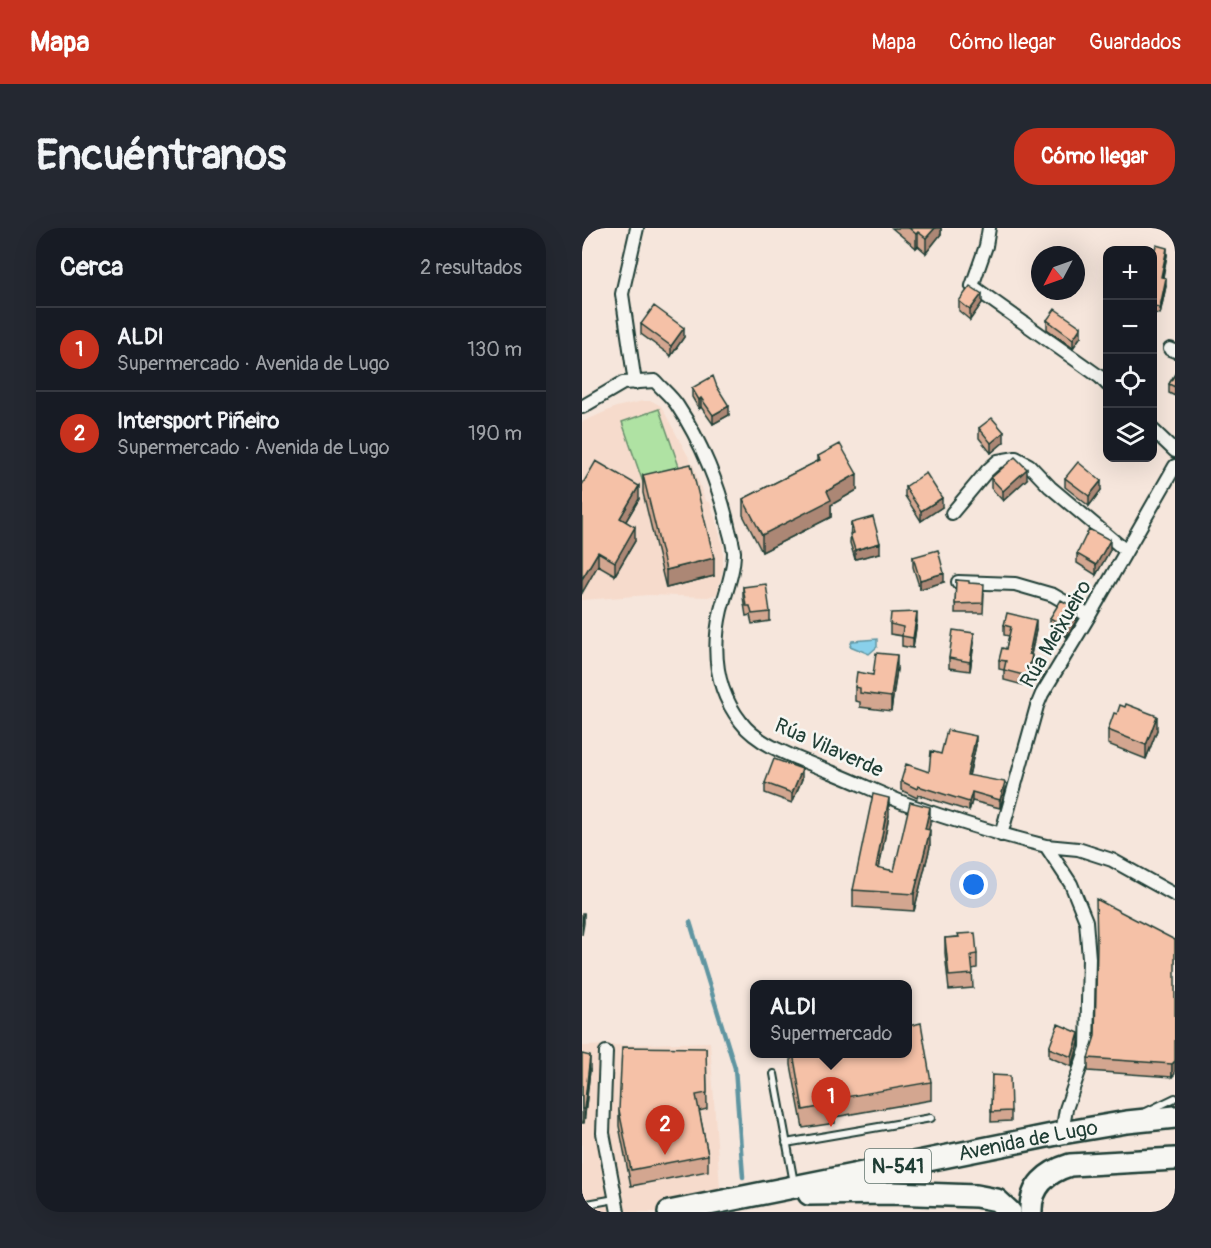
<!DOCTYPE html>
<html lang="es">
<meta charset="utf-8">
<style>
body{margin:0;font-family:Pangolin,sans-serif;background:#242831;color:#f1f3f6}
.controls{position:absolute;right:18px;top:18px;display:grid;overflow:hidden;border-radius:12px;box-shadow:0 6px 24px #0002}
.controls button{width:54px;height:54px;display:grid;place-items:center;padding:0;border:0;border-bottom:2px solid #363941;background:#171b24;color:#f1f3f6;font:30px sans-serif}
.compass{position:absolute;left:449px;top:18px;width:54px;height:54px;border-radius:50%;background:#171b24;box-shadow:0 6px 24px #0002;rotate:229deg}
.you{position:absolute;left:392px;top:657px;width:21px;height:21px;margin:-15px;border:4px solid #fff;border-radius:50%;background:#1a73e8;box-shadow:0 0 0 9px #1a73e833}
.badge{display:grid;place-items:center;width:39px;height:39px;border-radius:50%;background:#c8321e;color:#fff;font-size:20px;font-weight:700}
.pin{position:absolute;translate:-50% -50px;filter:drop-shadow(0 2px 3px #0008)}
.pin::after{content:'';position:absolute;top:32px;width:21px;height:18px;background:inherit;clip-path:polygon(0 0,100% 0,50% 100%)}
.popup{position:absolute;left:168px;top:752px;width:162px;height:78px;box-sizing:border-box;display:grid;place-content:center;border-radius:12px;background:#171b24;filter:drop-shadow(0 2px 4px #0005);font-size:20px;white-space:nowrap;color:#9ea1a6}
.popup b{font-size:22px;color:#f1f3f6}
.popup::after{content:'';position:absolute;left:50%;top:100%;margin-left:-12px;border:12px solid transparent;border-top-color:#171b24}
.list{margin:0;padding:0;list-style:none}
h2{display:flex;justify-content:space-between;align-items:center;height:78px;margin:0;padding:0 24px;font-size:26px}
h2 small{font-size:20px;font-weight:400;color:#9ea1a6}
.list li{display:grid;grid-template-columns:39px 1fr auto;gap:18px;align-items:center;box-sizing:border-box;height:84px;padding:0 24px;border-top:2px solid #363941}
.list b{display:block;font-size:22px;white-space:nowrap}
.list p{margin:0;font-size:20px;white-space:nowrap;color:#9ea1a6}
.list em{font-size:20px;font-style:normal;color:#9ea1a6}
.icon{flex:none;width:33px;height:33px;fill:none;stroke:currentColor;stroke-width:2;stroke-linecap:round;stroke-linejoin:round}
.map{position:relative;flex:none;width:593px;height:984px;overflow:hidden;border-radius:24px}
header{display:flex;align-items:center;gap:36px;box-sizing:border-box;height:84px;padding:0 30px;background:#c8321e;color:#fff}
header strong{font-size:28px}
nav{display:flex;gap:33px;margin-inline-start:auto;font-size:21px}
.intro{display:flex;align-items:center;justify-content:space-between;box-sizing:border-box;height:144px;padding:0 36px}
h1{margin:0;font-size:42px}
.button{padding:15px 27px;border-radius:24px;background:#c8321e;color:#fff;font-size:21px;font-weight:700}
main{display:flex;gap:36px;padding:0 36px}
aside{flex:1;background:#171b24;border-radius:24px;box-shadow:0 6px 24px #0002}
.map>svg:first-child{display:block}
</style>
<header>
<strong>Mapa</strong>
<nav><a>Mapa</a><a>Cómo llegar</a><a>Guardados</a></nav>
</header>
<div class="intro"><h1>Encuéntranos</h1><a class="button">Cómo llegar</a></div>
<main>
<aside>
<h2>Cerca<small>2 resultados</small></h2>
<ul class="list">
<li><span class="badge">1</span><div><b>ALDI</b><p>Supermercado · Avenida de Lugo</p></div><em>130 m</em></li>
<li><span class="badge">2</span><div><b>Intersport Piñeiro</b><p>Supermercado · Avenida de Lugo</p></div><em>190 m</em></li>
</ul>
</aside>
<div class="map">
<svg width="593" height="984" viewBox="0 0 593 984">
<rect width="100%" height="100%" fill="#f6e6dc"/>
<filter id="ink" filterUnits="userSpaceOnUse"><feTurbulence type="fractalNoise" baseFrequency=".0167" numOctaves="2"/><feDisplacementMap in="SourceGraphic" scale="12" xChannelSelector="R" yChannelSelector="G"/><feConvolveMatrix kernelMatrix="1 2 1 2 8 2 1 2 1" color-interpolation-filters="sRGB"/></filter>
<g filter="url(#ink)">
<!-- built -->
<path fill="#f6dbcc" d="M61,173H70L79,178L112,239L123,273L128,274L141,317V340L135,366L126,369L67,367L0,372V194L34,179Z
M128,814L139,974L107,984H0V818Z"/>
<!-- green -->
<path fill="#afe2a3" stroke="#67906c" stroke-width="1.5" d="M77,181L101,250L64,263L40,194Z"/>
<!-- water -->
<path fill="#89d0ea" stroke="#5f95a1" stroke-width="1.5" d="M295,411V419L287,426L268,418L270,413Z"/>
<g fill="none" stroke-linecap="round" stroke-linejoin="round">
<!-- stream -->
<path stroke="#5f95a1" stroke-width="4.5" d="M108,694L153,840L161,949"/>
<defs>
<path id="service" d="M192,846L212,955
M564,884L593,870
M204,915L349,890
M0,977L33,971"/>
<path id="minor" d="M407,0L404,18L390,58L518,149L526,157
M588,121L593,123
M53,155L40,66L55,0
M0,179L41,155L73,153C80,161 89,168 95,177C119,213 138,259 147,302C149,309 151,317 152,324C152,344 144,363 139,382C130,421 133,461 159,494C177,519 221,532 249,544C277,555 305,569 333,579C376,594 420,607 464,618L489,656L504,693L507,730L505,820L484,881L480,905
M570,201L593,223
M370,285L405,243L416,233L434,230L447,237L468,259L544,323
M376,354L433,356L471,367L507,388
M419,607L455,478L460,466L507,388L593,238
M464,618L496,621L530,632L593,667
M24,824L21,905L36,984"/>
<g id="trunk">
<path d="M227,966L309,965L394,968L415,972L428,984"/>
<path id="s1" d="M87,984L480,905L545,894L593,889"/>
<path d="M449,984C448,958 465,944 488,937L593,931"/>
</g>
</defs>
<!-- service casing -->
<use href="#service" stroke="#1f3d34" stroke-width="10"/>
<!-- minor casing -->
<use href="#minor" stroke="#1f3d34" stroke-width="16"/>
<!-- trunk casing -->
<use href="#trunk" stroke="#1f3d34" stroke-width="26"/>
<!-- service -->
<use href="#service" stroke="#f6f6f2" stroke-width="6"/>
<!-- minor -->
<use href="#minor" stroke="#f6f6f2" stroke-width="12"/>
<!-- trunk -->
<use href="#trunk" stroke="#f6f6f2" stroke-width="21"/>
</g>
<!-- wall -->
<path fill="#d3a690" stroke="#1f3d34" stroke-width="1.5" d="M310,0H359V6L344,25L336,18L334,20Z
M585,27L581,49L584,58L578,86L570,85V34Z
M377,73L400,75L388,92L377,83Z
M465,92L499,108L491,120L465,101Z
M59,96L102,109L89,128L59,106Z
M593,146V168L587,165V156Z
M135,159L147,187L131,196L119,179L117,181L110,169V160Z
M397,200L422,214L409,225L397,210Z
M236,228L275,262L249,277V289L180,324L161,287V271L236,233Z
M61,247L132,348L84,360L61,265Z
M409,250L445,251L421,273L409,260Z
M483,250L519,262L507,278L483,259Z
M0,257L57,271L44,293L53,313L33,347L16,337L0,365Z
M323,259L360,279L339,293L323,268Z
M269,295L298,325L273,331L268,315Z
M528,322L514,347L495,335V326Z
M331,329L362,354L338,361L331,339Z
M374,352L387,355L402,365L401,385H373Z
M161,359L188,384V393L170,396L168,387L164,388L161,369Z
M468,390L495,391L485,409L468,399Z
M335,393L331,420L320,418V408L308,406V396Z
M422,397L454,402L449,427L450,437L445,458L422,452V442L417,441V432L424,421L427,408L422,407Z
M392,415L388,443L367,440V430Z
M315,441L309,483L278,479V474L273,473V459L291,447Z
M526,502H575L564,531L526,516Z
M394,517L387,548L423,563L418,580L390,573L387,583L336,567L335,570L319,562V553L347,544L359,526Z
M220,551L210,575L183,565V555Z
M307,587L297,640L312,643L348,596L346,602L348,619L332,683L271,679V662Z
M376,709L395,726V740L390,741L391,760L367,762L363,725V710Z
M593,712L590,849L506,843V830Z
M497,815L490,839L467,829V820Z
M124,820L125,881L117,883L126,927V943L49,958L37,898V882Z
M209,825H326L349,854V872L253,889V895L221,900L209,837Z
M0,826L8,842L2,895H0Z
M410,847L429,883V893L409,894Z"/>
<!-- shaded-wall -->
<path fill="#ac8775" stroke="#1f3d34" stroke-width="1.5" d="M353,0H359V6L344,25V10Z
M336,4V18L334,20V6Z
M585,20V27L579,57V49Z
M584,50V58L578,86V79Z
M400,66V75L388,92V82Z
M499,99V108L491,120V111Z
M102,100V109L89,128V118Z
M119,170V179L117,181V172Z
M147,178V187L131,196V187Z
M422,204V214L409,225V215Z
M445,241V251L421,273V263Z
M275,246V262L249,277V289L180,324V307L245,263Z
M519,253V262L507,278V268Z
M57,258V271L38,303V290Z
M360,270V279L339,293V283Z
M53,299V313L33,347V334Z
M528,312V322L514,347V337Z
M298,315V325L273,331V322Z
M16,324V337L0,365V351Z
M132,330V348L84,360V342Z
M362,345V354L338,361V352Z
M495,381V391L485,409V399Z
M335,384V393L331,420V410Z
M454,392V402L447,436V426Z
M392,405V415L388,443V434Z
M315,427V441L309,483V469Z
M450,427V437L445,458V448Z
M575,488V502L564,531V517Z
M394,508V517L385,556V547Z
M220,541V551L210,575V565Z
M423,554V563L418,580V572Z
M390,564V573L387,583V574Z
M307,570V587L294,656V639Z
M348,579V596L343,618V601Z
M348,602V619L332,683V666Z
M2,685V695L0,707V697Z
M497,805V815L490,839V829Z
M8,828V842L2,895V881Z
M593,833V846L590,849V836Z"/>
<!-- building -->
<path fill="#f5c1a7" stroke="#1f3d34" stroke-width="1.5" d="M327,0H353L344,10L336,4L334,6Z
M574,17L585,20L579,49L584,50L578,79L570,78V34Z
M388,58L400,66L388,82L377,73Z
M72,78L102,100L89,118L59,96Z
M473,81L499,99L491,111L465,92Z
M593,146V159L587,156Z
M131,148L135,159L147,178L131,187L119,170L117,172L110,160Z
M410,190L422,204L409,215L397,200Z
M258,216L275,246L245,263L249,272L180,307L161,271L238,232L236,228Z
M433,229L445,241L421,263L409,250Z
M14,233L57,258L38,290L53,299L33,334L16,324L0,351V257Z
M496,234L519,253L507,268L483,250Z
M109,236L132,330L84,342L61,247Z
M344,245L360,270L339,283L323,259Z
M291,289L298,315L273,322L268,306L272,305L269,295Z
M507,301L528,312L514,337L495,326Z
M356,322L362,345L338,352L331,329Z
M374,352L387,353V355L402,356L401,375L373,376Z
M184,356L188,384L170,386L168,378H164L161,359Z
M479,372L495,381L485,399L468,390Z
M335,384L331,410L320,408L321,399L308,396L309,385Z
M425,385L454,392L447,426L450,427L445,448L422,442L424,433L417,432L420,420L424,421L429,399L422,397Z
M371,402L392,405L388,434L367,430Z
M294,425L315,427L309,469L278,465V460L273,459L275,444L291,447Z
M544,476L575,488L564,517L526,502L532,485L535,486L538,477L543,479Z
M365,502L394,508L385,547L423,554L418,572L390,564L387,574L336,558L335,561L319,553L324,536L347,544L349,523L359,526Z
M192,531L220,541L210,565L183,555Z
M291,566L307,570L294,639L312,643L328,574L348,579L343,601L348,602L332,666L271,662Z
M514,671L593,712V833L590,836L506,830L513,808L515,718Z
M0,685H2L0,697Z
M393,705L395,726L389,727L391,746L367,748L363,710L377,709L376,706Z
M339,795L349,854L252,871L253,876L221,882L211,825H326V798Z
M476,796L497,805L490,829L467,820Z
M40,819L124,820L125,865L114,867L126,927L49,942L37,882Z
M0,826L8,828L2,881H0Z
M410,847L428,848L429,883L409,884Z"/>
</g>
<g text-anchor="middle" dominant-baseline="central" stroke-width="5" stroke-linejoin="round" paint-order="stroke">
<!-- shield labels -->
<rect fill="#f6f6f2" stroke="#60746d" stroke-width="1.5" x="283" y="921" width="66" height="34" rx="4.5"/>
<g font-size="20" font-weight="bold" fill="#1f3d34">
<text x="316" y="938">N-541</text>
</g>
<!-- street labels -->
<g font-size="21" fill="#1f3d34" stroke="#f6f6f2">
<text transform="translate(474 406) rotate(-60)">Rúa Meixueiro</text>
<text transform="translate(247 520) rotate(24)">Rúa Vilaverde</text>
<text stroke="none"><textPath href="#s1" startOffset="366">Avenida de Lugo</textPath></text>
</g>
</g>
</svg>
<div class="controls">
<button>+</button>
<button>−</button>
<button><svg class="icon" aria-label="locate" viewBox="0 0 24 24"><circle cx="12" cy="12" r="6"/><path d="M12 2v4M12 18v4M2 12h4M18 12h4"/></svg></button>
<button><svg class="icon" aria-label="layers" viewBox="0 0 24 24"><path d="M12 4l9 5-9 5-9-5zM3 14l9 5 9-5"/></svg></button>
</div>
<svg class="compass" viewBox="-18 -18 36 36"><path d="M0-13l5 13h-10z" fill="#e53935"/><path d="M0 13l5-13h-10z" fill="#9ea1a6"/></svg>
<div class="you"></div>
<div class="pin badge" style="left:249px;top:899px">1</div>
<div class="popup"><b>ALDI</b>Supermercado</div>
<div class="pin badge" style="left:83px;top:927px">2</div>
</div>
</main>
